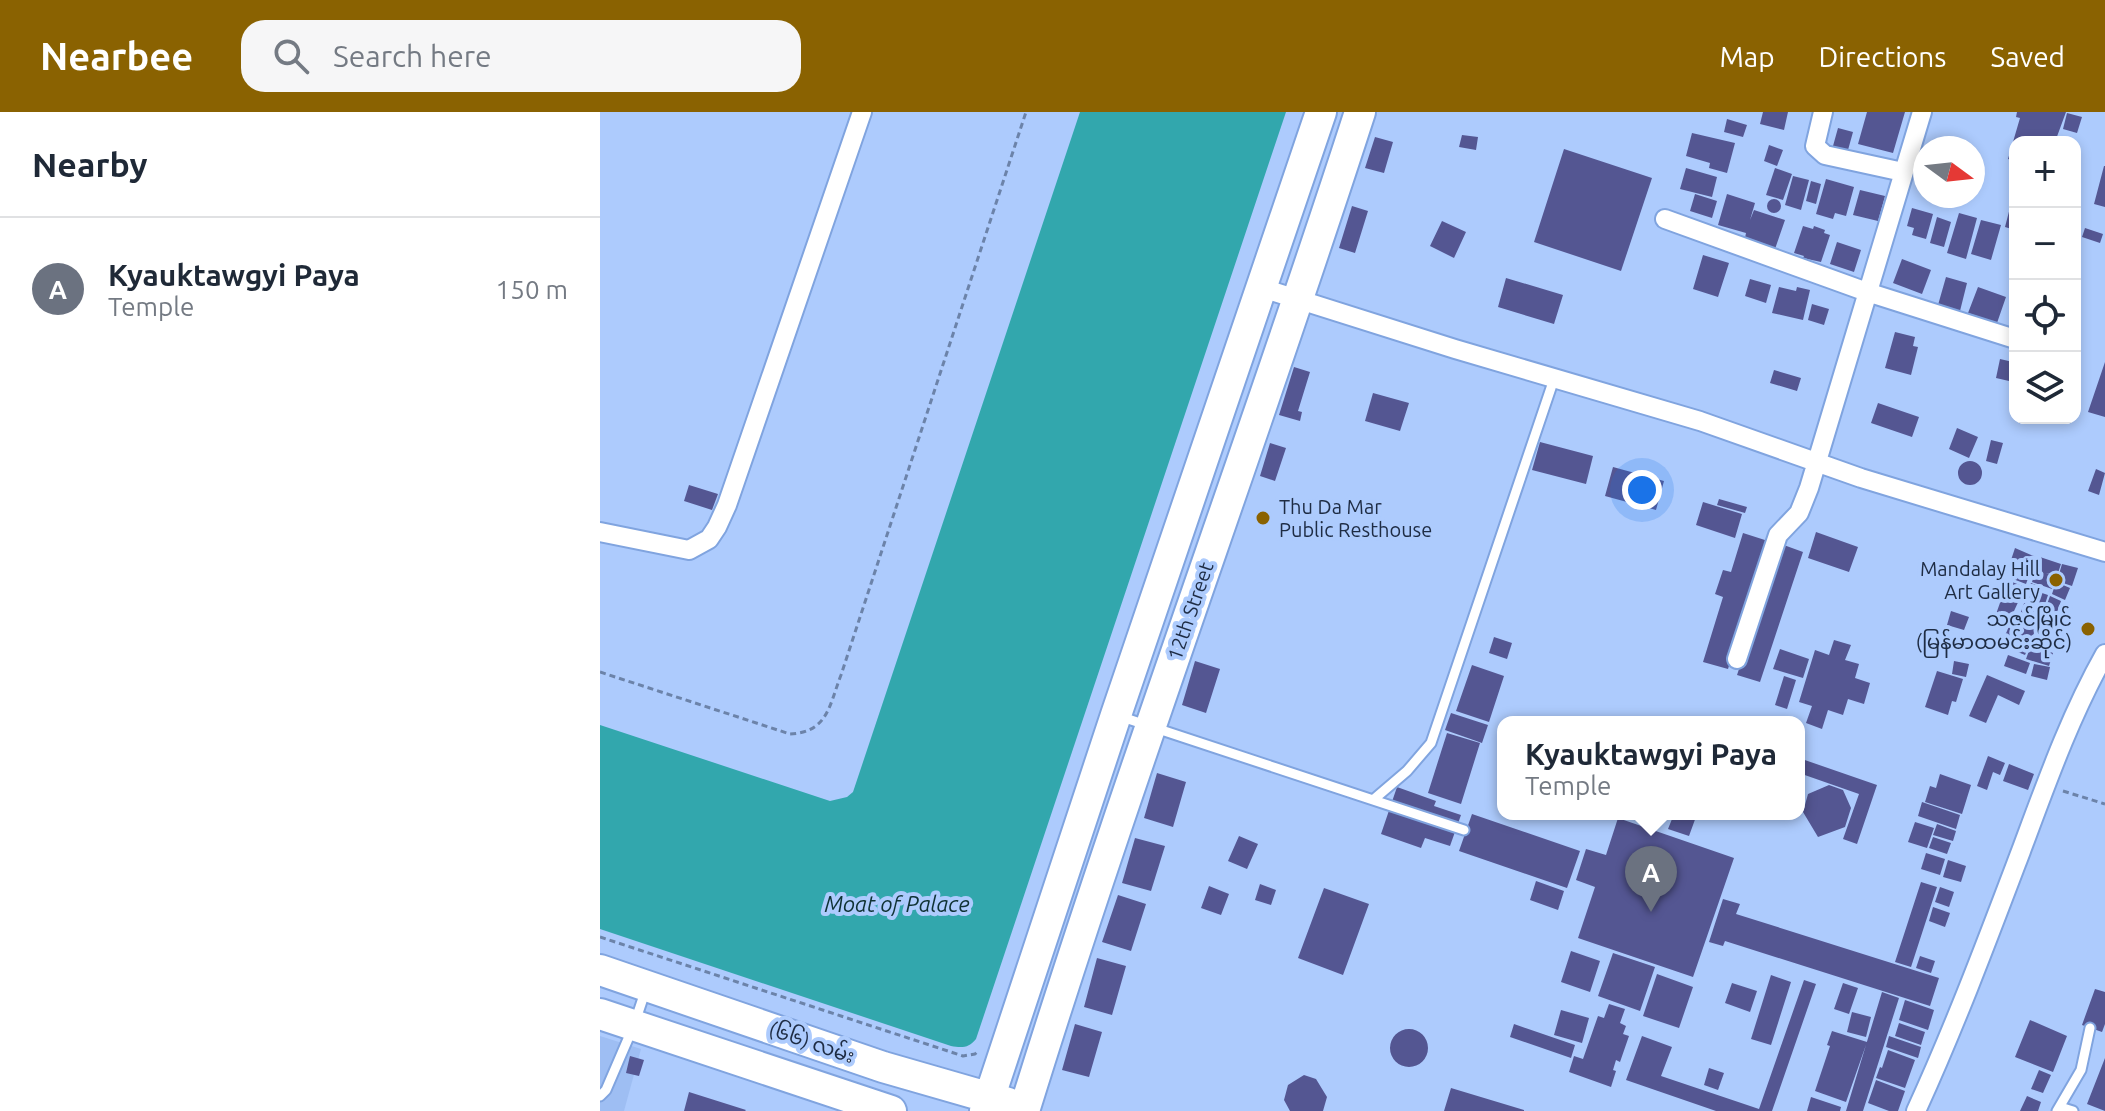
<!DOCTYPE html>
<meta charset="utf-8">
<style>
body{margin:0;font-family:Ubuntu,"Noto Sans Myanmar",sans-serif;background:#f6f6f7;color:#1f2937}
.controls{position:absolute;right:24px;top:24px;display:grid;overflow:hidden;border-radius:16px;box-shadow:0 4px 12px #0003}
.controls button{width:72px;height:72px;display:grid;place-items:center;padding:0;border:0;border-bottom:2px solid #e0e1e3;background:#fff;color:#1f2937;font:40px sans-serif}
.compass{position:absolute;left:1313px;top:24px;width:72px;height:72px;border-radius:50%;background:#fff;box-shadow:0 4px 12px #0003;rotate:105deg}
.you{position:absolute;left:1042px;top:378px;width:28px;height:28px;margin:-20px;border:6px solid #fff;border-radius:50%;background:#1a73e8;box-shadow:0 0 0 12px #1a73e833}
.badge{display:grid;place-items:center;width:52px;height:52px;border-radius:50%;background:#8a6201;color:#fff;font-size:26px;font-weight:700}
.pin{position:absolute;translate:-50% -66px;filter:drop-shadow(0 2px 4px #0008)}
.pin::after{content:'';position:absolute;top:42px;width:28px;height:24px;background:inherit;clip-path:polygon(0 0,100% 0,50% 100%)}
.popup{position:absolute;left:897px;top:604px;width:308px;height:104px;box-sizing:border-box;display:grid;place-content:center;border-radius:16px;background:#fff;filter:drop-shadow(0 2px 6px #0005);font-size:26px;white-space:nowrap;color:#747a83}
.popup b{font-size:30px;color:#1f2937}
.popup::after{content:'';position:absolute;left:50%;top:100%;margin-left:-16px;border:16px solid transparent;border-top-color:#fff}
.list{margin:0;padding:0;list-style:none}
h2{display:flex;justify-content:space-between;align-items:center;height:104px;margin:0;padding:0 32px;font-size:34px}
h2 small{font-size:26px;font-weight:400;color:#747a83}
.list li{display:grid;grid-template-columns:52px 1fr auto;gap:24px;align-items:center;box-sizing:border-box;height:144px;padding:0 32px;border-top:2px solid #e0e1e3}
.list b{display:block;font-size:30px;white-space:nowrap}
.list p{margin:0;font-size:26px;white-space:nowrap;color:#747a83}
.list em{font-size:26px;font-style:normal;color:#747a83}
.icon{flex:none;width:44px;height:44px;fill:none;stroke:currentColor;stroke-width:2;stroke-linecap:round;stroke-linejoin:round}
.map{position:relative;flex:none;width:1505px;height:999px;overflow:hidden}
header{display:flex;align-items:center;gap:48px;box-sizing:border-box;height:112px;padding:0 40px;background:#8a6201;color:#fff}
header strong{font-size:38px}
nav{display:flex;gap:44px;margin-inline-start:auto;font-size:28px}
.search{width:560px;height:72px;background:#f6f6f7;display:flex;align-items:center;gap:20px;box-sizing:border-box;padding:0 28px;border-radius:24px;color:#747a83;font-size:30px}
main{display:flex}
aside{flex:1;background:#fff}
.map>svg:first-child{display:block}
</style>
<header>
<strong>Nearbee</strong>
<div class="search"><svg class="icon" aria-label="search" viewBox="0 0 24 24"><circle cx="10" cy="10" r="6"/><path d="M15 15l6 6"/></svg>Search here</div>
<nav><a>Map</a><a>Directions</a><a>Saved</a></nav>
</header>
<main>
<aside>
<h2>Nearby<small></small></h2>
<ul class="list">
<li><span class="badge" style="background:#6b7280">A</span><div><b>Kyauktawgyi Paya</b><p>Temple</p></div><em>150 m</em></li>
</ul>
</aside>
<div class="map">
<svg width="1505" height="999" viewBox="0 0 1505 999">
<rect width="100%" height="100%" fill="#adcbfd"/>
<!-- built -->
<path fill="#9ebef3" d="M0,924L41,937L24,999H0Z"/>
<!-- water -->
<path fill="#32a7ad" d="M480,0H686L376,927C369,936 362,936 351,934L0,817V613L230,689L247,685L253,680Z"/>
<!-- building -->
<path fill="#545692" d="M1163,0H1188L1184,18L1160,12Z
M1267,0H1305L1293,41L1258,32Z
M1417,0H1466L1455,30H1415V49L1408,47L1420,6L1416,5Z
M1467,1L1482,5L1477,21L1463,17Z
M1127,7L1147,13L1143,25L1124,20Z
M1238,16L1253,20L1248,38L1233,34Z
M1092,21L1135,31L1127,61L1109,56L1110,51L1086,44Z
M862,23L878,25L876,38L859,35Z
M775,25L793,30L784,61L765,56Z
M1169,33L1183,38L1177,54L1164,49Z
M964,37L1052,66L1021,159L934,130Z
M1504,54H1505V95L1494,92Z
M1086,56L1117,65L1112,85L1080,77Z
M1175,56L1192,62L1183,88L1166,83Z
M1193,64L1209,68L1201,98L1185,93Z
M1226,67L1254,75L1246,104L1235,101L1233,107L1216,102Z
M1211,69L1221,72L1216,92L1206,89Z
M1260,78L1285,84L1278,109L1253,103Z
M1095,82L1117,89L1112,106L1090,99Z
M1127,82L1155,91L1150,108L1154,98L1185,108L1175,137L1145,126L1146,121L1118,113Z
M1167 94a7 7 0 1 1 14 0a7 7 0 1 1-14 0Z
M1412,88L1415,89V118L1405,115Z
M752,94L768,99L755,141L739,136Z
M1312,96L1333,102L1326,127L1312,123L1314,116L1307,114Z
M1359,101L1377,106L1366,147L1347,141Z
M1337,105L1351,110L1344,135L1330,131Z
M1381,108L1401,113L1391,148L1371,142Z
M842,109L866,120L854,146L830,134Z
M1203,114L1213,117L1214,114L1225,118L1224,121L1230,123L1221,150L1203,146L1204,144L1194,141Z
M1485,116L1503,122L1500,131L1482,125Z
M1237,130L1261,138L1254,160L1230,152Z
M1103,143L1129,151L1118,185L1093,177Z
M1302,147L1331,158L1322,182L1293,171Z
M1346,165L1367,171L1360,199L1338,193Z
M906,166L963,183L954,212L898,195Z
M1150,167L1171,173L1166,191L1145,184Z
M1179,175L1196,179L1197,175L1210,178L1203,208L1172,201Z
M1378,175L1406,185L1397,211L1368,201Z
M1212,192L1229,197L1224,213L1208,208Z
M1295,220L1315,225L1313,234L1318,235L1311,263L1285,256Z
M1400,247L1413,250L1409,269L1396,266Z
M1505,250V305L1488,300Z
M694,255L710,260L698,299L702,300L700,309L679,303Z
M1174,258L1201,266L1197,279L1170,271Z
M773,281L809,291L800,319L765,309Z
M1278,291L1319,305L1312,325L1271,311Z
M1357,316L1378,325L1369,346L1349,337Z
M1391,328L1403,331L1397,352L1386,349Z
M940,330L993,344L986,372L932,358Z
M670,331L686,336L675,369L660,364Z
M1358 361a12 12 0 1 1 24 0a12 12 0 1 1-24 0Z
M1013,355L1064,369L1056,398L1005,384Z
M1496,357L1505,361L1499,383L1488,379Z
M89,373L118,382L112,398L84,389Z
M1119,387L1147,395L1145,401L1117,393Z
M1103,390L1142,402L1135,426L1096,413Z
M1216,420L1258,435L1249,460L1208,446Z
M1143,421L1168,429L1128,557L1103,550L1123,485L1115,482L1123,458L1131,460Z
M1181,432L1203,440L1160,570L1137,563Z
M1415,436L1436,445L1431,456L1411,448Z
M1440,445L1461,452L1457,464L1446,461L1456,465L1452,477L1432,470Z
M1462,452L1478,456L1472,474L1457,469Z
M1418,453L1431,458L1426,472L1413,467Z
M1412,470L1425,475L1409,510L1395,505L1401,488L1405,489Z
M1456,470L1470,476L1465,488L1452,482Z
M1431,471L1441,475L1439,480L1448,483L1440,507L1421,500Z
M1450,484L1461,489L1452,514L1441,509Z
M1351,499L1369,505L1364,518L1347,513Z
M1413,505L1416,507V509L1427,514L1431,506L1439,509L1425,543L1401,533Z
M1440,511L1449,515L1441,534L1432,531Z
M894,525L912,531L907,547L889,541Z
M1234,528L1251,533L1245,548L1259,552L1255,566L1270,571L1264,592L1248,587L1243,603L1228,598L1222,617L1206,611L1212,594L1199,590L1215,538L1229,543Z
M1431,533L1453,541L1449,554L1426,547Z
M1180,537L1209,547L1203,566L1173,557Z
M1408,543L1430,551L1426,562L1404,554Z
M595,549L620,557L606,601L582,593Z
M1354,549L1369,552L1366,565L1352,562Z
M1434,552L1450,555L1447,568L1431,564Z
M872,553L904,564L889,610L856,599Z
M1337,559L1363,567L1356,590L1352,589L1348,603L1325,595Z
M1387,563L1425,579L1419,593L1398,583L1386,611L1369,604Z
M1184,564L1196,568L1187,597L1175,593Z
M851,601L888,613L882,631L845,618Z
M847,621L880,631L861,692L828,681Z
M1388,644L1405,651L1400,663L1393,660L1387,678L1377,674Z
M1199,646L1277,673L1257,732L1243,727L1259,682L1199,661Z
M1409,652L1434,662L1428,678L1403,669Z
M557,661L586,670L573,715L544,706Z
M1340,662L1371,673L1362,702L1325,690L1330,674L1336,676Z
M1229,673L1243,678L1251,696L1245,715L1218,725L1203,700L1208,682Z
M797,675L836,689L834,694L861,703L850,734L825,726L821,736L781,722Z
M1322,690L1360,703L1356,717L1318,704Z
M872,702L980,739L967,776L859,739Z
M1074,702H1097L1089,724L1068,717Z
M1018,706L1134,746L1093,865L978,826L995,775L976,768L986,737L1006,743Z
M1315,710L1334,716L1327,736L1308,730Z
M1337,712L1356,719L1353,729L1333,723Z
M639,724L658,732L647,757L628,749Z
M1333,725L1351,731L1347,742L1329,736Z
M535,726L565,734L551,779L522,771Z
M1326,741L1345,747L1340,763L1321,757Z
M1348,748L1366,754L1361,770L1343,765Z
M936,769L964,779L958,798L930,788Z
M1321,770L1337,775L1311,855L1295,850Z
M660,772L676,778L671,793L655,788Z
M609,774L629,782L621,803L601,796Z
M1340,775L1354,780L1349,795L1335,790Z
M724,776L769,792L743,863L698,846Z
M518,783L546,792L531,839L502,830Z
M1123,787L1140,792L1136,802L1339,866L1330,894L1125,829L1123,834L1109,830Z
M1333,795L1350,801L1345,815L1329,809Z
M971,839L1000,849L990,880L961,870Z
M1013,841L1055,855L1040,899L998,884Z
M1320,844L1335,849L1331,861L1316,856Z
M497,846L526,854L512,903L484,895Z
M1057,862L1093,875L1079,916L1043,904Z
M1171,863L1191,870L1171,933L1151,927Z
M1204,868L1216,872L1172,999H1116L1026,968L1042,924L1072,935L1061,964L1159,997Z
M1132,871L1157,879L1150,900L1125,891Z
M1243,871L1258,876L1249,902L1234,897Z
M1495,877L1505,880V912L1502,920L1482,913Z
M1282,880L1299,886L1263,999H1246Z
M1305,888L1334,898L1328,918L1299,908Z
M1009,892L1025,897L1020,911L1026,914L1023,922L1029,924L1020,950L1016,948L1013,958L1016,959L1011,975L969,960L974,944L983,947L998,904L1004,906Z
M961,898L989,906L982,931L954,923Z
M1252,900L1271,905L1266,925L1247,920Z
M1430,908L1467,924L1453,960L1415,945Z
M1299,911L1325,920L1321,933L1295,924Z
M475,912L502,920L489,965L462,958Z
M914,912L975,933L971,946L910,925Z
M790 936a19 19 0 1 1 38 0a19 19 0 1 1-38 0Z
M1232,919L1267,930L1246,990L1215,979L1230,934L1227,933Z
M1289,924L1321,935L1318,946L1286,935Z
M1288,938L1315,948L1305,976L1276,966L1280,955L1282,956Z
M30,944L44,948L39,964L26,961Z
M1505,946V999L1487,992Z
M1109,956L1124,961L1118,978L1104,973Z
M1439,958L1451,963L1443,981L1431,977Z
M704,963L716,967L727,985L723,999H690L684,988L688,973Z
M1276,968L1305,979L1298,999H1289L1268,991Z
M851,976L924,998V999H844Z
M89,980L146,998L145,999H84Z
M1427,984L1441,990L1438,999H1420Z
M1211,985L1241,995L1240,999H1207Z"/>
<g fill="none" stroke-linecap="round" stroke-linejoin="round">
<defs>
<path id="service" d="M519,604L864,718
M773,688L807,659L831,631L954,267
M0,984L6,978L34,913L46,877
M1460,995L1473,999
M1457,999L1481,958L1490,916"/>
<path id="minor" d="M1223,0L1215,34L1225,43L1303,60
M1065,107L1267,180L1415,227
M662,176L855,237L1100,309L1261,366L1505,440
M0,420L89,438L109,427L117,415L127,393L262,0
M1137,547L1178,423L1199,401L1209,376L1322,0
M1316,999C1355,914 1388,826 1421,739C1446,672 1470,604 1505,542"/>
<path id="primary" d="M0,858L283,955L408,991
M0,902L291,999
M385,999L516,603L721,0
M424,999C528,663 652,334 760,0"/>
</defs>
<!-- service casing -->
<use href="#service" stroke="#80a4df" stroke-width="13"/>
<!-- minor casing -->
<use href="#minor" stroke="#80a4df" stroke-width="22"/>
<!-- primary casing -->
<use href="#primary" stroke="#80a4df" stroke-width="34"/>
<!-- path -->
<path stroke="#6c83a9" stroke-width="3" stroke-dasharray="6 4" stroke-linecap="butt" d="M0,560L190,622C228,620 229,594 241,563L426,0
M1463,679L1505,692
M0,825L363,944L375,942L379,938"/>
<!-- service -->
<use href="#service" stroke="#fff" stroke-width="9"/>
<!-- minor -->
<use href="#minor" stroke="#fff" stroke-width="18"/>
<!-- primary -->
<use href="#primary" stroke="#fff" stroke-width="30"/>
</g>
<!-- markers -->
<g fill="#8a6201" stroke="#adcbfd" stroke-width="3">
<circle cx="663" cy="406" r="8"/>
<circle cx="1456" cy="468" r="8"/>
<circle cx="1488" cy="517" r="8"/>
</g>
<g text-anchor="middle" dominant-baseline="central" stroke-width="8" stroke-linejoin="round" paint-order="stroke">
<!-- poi labels -->
<g font-size="20" fill="#1e2c44" stroke="#adcbfd" text-anchor="end">
<text x="679" y="394" text-anchor="start">Thu Da Mar<tspan x="679" dy="23">Public Resthouse</tspan></text>
<text x="1440" y="456">Mandalay Hill<tspan x="1440" dy="23">Art Gallery</tspan></text>
<text x="1472" y="506">သဇင်မြိုင်<tspan x="1472" dy="23">(မြန်မာထမင်းဆိုင်)</tspan></text>
</g>
<!-- street labels -->
<g font-size="20" fill="#1e2c44" stroke="#adcbfd">
<text transform="translate(590 499) rotate(-71)">12th Street</text>
<text transform="translate(212 930) rotate(19)">(၆၆) လမ်း</text>
</g>
<!-- water labels -->
<g font-size="22" font-style="italic" fill="#0f3234" stroke="#adcbfd">
<text x="297" y="791">Moat of Palace</text>
</g>
</g>
</svg>
<div class="controls">
<button>+</button>
<button>−</button>
<button><svg class="icon" aria-label="locate" viewBox="0 0 24 24"><circle cx="12" cy="12" r="6"/><path d="M12 2v4M12 18v4M2 12h4M18 12h4"/></svg></button>
<button><svg class="icon" aria-label="layers" viewBox="0 0 24 24"><path d="M12 4l9 5-9 5-9-5zM3 14l9 5 9-5"/></svg></button>
</div>
<svg class="compass" viewBox="-18 -18 36 36"><path d="M0-13l5 13h-10z" fill="#e53935"/><path d="M0 13l5-13h-10z" fill="#747a83"/></svg>
<div class="you"></div>
<div class="pin badge" style="left:1051px;top:800px;background:#6b7280">A</div>
<div class="popup"><b>Kyauktawgyi Paya</b>Temple</div>
</div>
</main>
